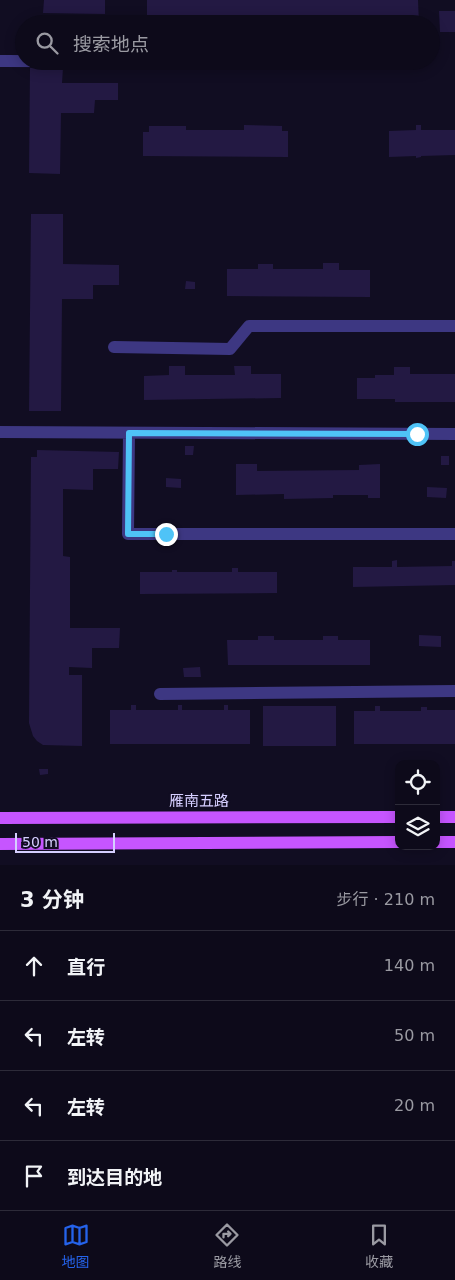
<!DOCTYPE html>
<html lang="zh">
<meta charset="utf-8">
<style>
body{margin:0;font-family:"DejaVu Sans","Noto Sans SC",sans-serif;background:#1b1827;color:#f1f3f6}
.controls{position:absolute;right:15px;bottom:15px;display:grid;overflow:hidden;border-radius:10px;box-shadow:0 2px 12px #0003}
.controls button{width:45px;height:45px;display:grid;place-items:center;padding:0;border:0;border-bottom:1px solid #2d2b39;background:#0d0a1a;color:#f1f3f6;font:25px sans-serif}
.scale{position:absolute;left:15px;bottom:12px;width:100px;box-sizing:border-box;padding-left:5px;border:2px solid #d5ceff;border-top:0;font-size:14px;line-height:18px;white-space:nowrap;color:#d5ceff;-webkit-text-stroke:4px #110d22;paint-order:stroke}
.stop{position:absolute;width:15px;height:15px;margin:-11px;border:4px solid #4fc3f7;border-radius:50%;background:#fff}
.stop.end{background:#4fc3f7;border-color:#fff;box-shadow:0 1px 5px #0008}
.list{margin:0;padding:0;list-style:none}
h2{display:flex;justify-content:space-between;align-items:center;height:65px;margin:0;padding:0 20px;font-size:21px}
h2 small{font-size:16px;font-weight:400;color:#9a9aa2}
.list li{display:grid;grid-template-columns:32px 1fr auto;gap:15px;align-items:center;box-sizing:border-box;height:70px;padding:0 20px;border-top:1px solid #2d2b39}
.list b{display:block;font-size:19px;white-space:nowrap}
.list em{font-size:16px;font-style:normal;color:#9a9aa2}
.icon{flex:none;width:28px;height:28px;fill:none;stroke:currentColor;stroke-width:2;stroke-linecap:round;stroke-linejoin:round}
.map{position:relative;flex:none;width:455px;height:865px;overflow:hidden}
.search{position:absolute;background:#0d0a1a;box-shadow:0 2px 12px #0003;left:15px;right:15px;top:15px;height:55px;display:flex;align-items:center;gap:12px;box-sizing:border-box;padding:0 18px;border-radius:28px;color:#9a9aa2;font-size:19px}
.sheet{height:345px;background:#0d0a1a}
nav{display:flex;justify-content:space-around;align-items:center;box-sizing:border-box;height:70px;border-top:1px solid #2d2b39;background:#0d0a1a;font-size:14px;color:#9a9aa2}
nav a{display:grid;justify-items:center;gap:2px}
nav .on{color:#2563eb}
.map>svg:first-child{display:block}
</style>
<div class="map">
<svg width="455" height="865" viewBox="0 0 455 865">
<rect width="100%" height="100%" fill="#110d22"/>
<!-- building -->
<path fill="#231943" d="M44,0H105V14L43,13Z
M147,0H418L419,24H141V15H147Z
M439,11H455V32H440Z
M30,68H63L62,83H118V100H95L94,113H61L60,174L29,173Z
M244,125L282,126V131H288V157L143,156V132H149V126H186V130H244Z
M416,125H421V130H455V155L421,156V157L416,158V156L389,157V131L416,130Z
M31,214H63V264L119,265V285H93V299H62L61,411H29Z
M323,263H339V270H370V297L227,296V269H258V264H273V269H323Z
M186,281L195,282V289H185Z
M169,366H185V375H235L234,366H251V374H281V398L144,400V376L169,375Z
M394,367H410V374H455V402H395V399H357V378H375V375H394Z
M185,446H194L193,455H185Z
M37,450L119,452L118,469H93V490L63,489V556L70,557V628H120L119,648H92V668L69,667V675H82V746L43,745L37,741L33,736L29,723L31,457H37Z
M441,456H449V465H441Z
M236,464H257V471L359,470V465L380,464V498H368V495H333V498L284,499V494L236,495Z
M166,478L181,479V488L166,487Z
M427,487L447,488L446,498L427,497Z
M397,560V567L452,566V561H455V585L353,587V567H392V561Z
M232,568H238V572H277V593L140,594V572H172V570H177V572H232Z
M419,635L441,636V647L419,646Z
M258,636H274V640H323V636H338V640H370V665H228L227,640H258Z
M200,667L201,677H184L183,668Z
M131,705H136V710H178V705H182V710H224V705H228V710H250V744H110V710H131Z
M263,706H336V746H263Z
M375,706H380V711H421V707H427V710H455V744H354V711H375Z
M39,769H48V774L40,775Z"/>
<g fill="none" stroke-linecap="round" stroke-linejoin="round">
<!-- minor -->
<path stroke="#3d3782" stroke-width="12" d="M0,61L326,62
M114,347L230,349L249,326H455
M0,432L455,434
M129,433L128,534H455
M160,694L455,691"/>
<!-- major -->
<path stroke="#c655ff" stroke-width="12" d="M436,817H455
M0,818L399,817
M436,842H455
M0,844L399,842"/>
</g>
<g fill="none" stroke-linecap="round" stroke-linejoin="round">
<!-- route -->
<path stroke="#4fc3f7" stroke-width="6" d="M166,534H128L129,433L417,434"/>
</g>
<g text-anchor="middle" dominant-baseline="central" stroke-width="4" stroke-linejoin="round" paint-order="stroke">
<!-- street labels -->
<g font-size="15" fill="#d5ceff" stroke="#110d22">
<text x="199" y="801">雁南五路</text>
</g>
</g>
</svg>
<div class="controls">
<button><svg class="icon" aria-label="locate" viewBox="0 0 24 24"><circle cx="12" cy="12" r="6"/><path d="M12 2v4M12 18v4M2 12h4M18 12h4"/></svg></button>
<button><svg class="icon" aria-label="layers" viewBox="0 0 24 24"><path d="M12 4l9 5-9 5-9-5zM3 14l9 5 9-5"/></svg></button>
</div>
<div class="scale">50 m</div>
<div class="stop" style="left:417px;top:434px"></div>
<div class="stop end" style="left:166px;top:534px"></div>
<div class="search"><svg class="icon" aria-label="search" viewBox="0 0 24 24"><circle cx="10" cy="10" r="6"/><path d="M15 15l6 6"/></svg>搜索地点</div>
</div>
<section class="sheet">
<h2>3 分钟<small>步行 · 210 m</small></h2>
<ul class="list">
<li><svg class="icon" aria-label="ahead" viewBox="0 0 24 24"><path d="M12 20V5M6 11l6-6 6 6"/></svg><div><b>直行</b></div><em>140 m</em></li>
<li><svg class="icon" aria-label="left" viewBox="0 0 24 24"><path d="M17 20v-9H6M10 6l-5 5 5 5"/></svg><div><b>左转</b></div><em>50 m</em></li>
<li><svg class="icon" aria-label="left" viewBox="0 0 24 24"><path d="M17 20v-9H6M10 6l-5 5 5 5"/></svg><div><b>左转</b></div><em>20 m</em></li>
<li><svg class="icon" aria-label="arrive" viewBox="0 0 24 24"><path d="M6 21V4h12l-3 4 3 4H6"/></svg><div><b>到达目的地</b></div></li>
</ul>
</section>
<nav>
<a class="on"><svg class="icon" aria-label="map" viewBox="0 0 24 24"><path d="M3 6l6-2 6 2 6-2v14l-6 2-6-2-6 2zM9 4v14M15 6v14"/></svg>地图</a>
<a><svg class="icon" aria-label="directions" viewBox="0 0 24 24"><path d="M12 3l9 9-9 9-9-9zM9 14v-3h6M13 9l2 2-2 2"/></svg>路线</a>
<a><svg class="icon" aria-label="saved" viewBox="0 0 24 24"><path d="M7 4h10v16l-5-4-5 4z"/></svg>收藏</a>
</nav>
